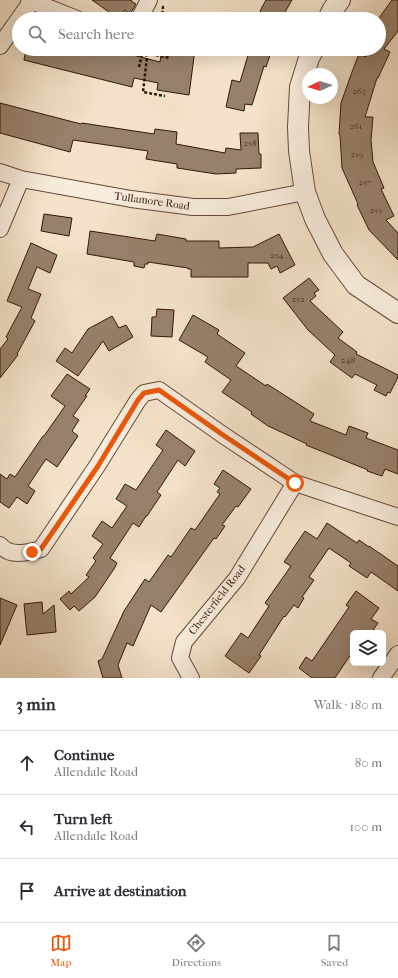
<!DOCTYPE html>
<meta charset="utf-8">
<style>
body{margin:0;font-family:"IM FELL French Canon",serif;background:#f2f2f3;color:#2b2b33}
.controls{position:absolute;right:12px;bottom:12px;display:grid;overflow:hidden;border-radius:6px;box-shadow:0 4px 16px #0002}
.controls button{width:36px;height:36px;display:grid;place-items:center;padding:0;border:0;border-bottom:1px solid #e1e1e2;background:#fff;color:#2b2b33;font:20px sans-serif}
.compass{position:absolute;left:302px;top:68px;width:36px;height:36px;border-radius:50%;background:#fff;box-shadow:0 4px 16px #0002;rotate:266deg}
.stop{position:absolute;width:12px;height:12px;margin:-9px;border:3px solid #ea580c;border-radius:50%;background:#fff}
.stop.end{background:#ea580c;border-color:#fff;box-shadow:0 1px 4px #0008}
.list{margin:0;padding:0;list-style:none}
h2{display:flex;justify-content:space-between;align-items:center;height:52px;margin:0;padding:0 16px;font-size:17px}
h2 small{font-size:13px;font-weight:400;color:#7c7c81}
.list li{display:grid;grid-template-columns:26px 1fr auto;gap:12px;align-items:center;box-sizing:border-box;height:64px;padding:0 16px;border-top:1px solid #e1e1e2}
.list b{display:block;font-size:15px;white-space:nowrap}
.list p{margin:0;font-size:13px;white-space:nowrap;color:#7c7c81}
.list em{font-size:13px;font-style:normal;color:#7c7c81}
.icon{flex:none;width:22px;height:22px;fill:none;stroke:currentColor;stroke-width:2;stroke-linecap:round;stroke-linejoin:round}
.map{position:relative;flex:none;width:398px;height:678px;overflow:hidden}
.search{position:absolute;background:#fff;box-shadow:0 4px 16px #0002;left:12px;right:12px;top:12px;height:44px;display:flex;align-items:center;gap:10px;box-sizing:border-box;padding:0 14px;border-radius:22px;color:#7c7c81;font-size:15px}
.sheet{height:244px;background:#fff}
nav{display:flex;justify-content:space-around;align-items:center;box-sizing:border-box;height:56px;border-top:1px solid #e1e1e2;background:#fff;font-size:11px;color:#7c7c81}
nav a{display:grid;justify-items:center;gap:2px}
nav .on{color:#ea580c}
.map>svg:first-child{display:block}
</style>
<div class="map">
<svg width="398" height="678" viewBox="0 0 398 678">
<rect width="100%" height="100%" fill="#f4e3ca"/>
<filter id="stains"><feTurbulence type="fractalNoise" baseFrequency=".005" numOctaves="4"/><feColorMatrix values="0 0 0 0 .2 0 0 0 0 .09 0 0 0 0 .02 0 0 0 .5 -.17"/></filter>
<radialGradient id="worn" r=".72"><stop offset=".6" stop-color="#630" stop-opacity="0"/><stop offset="1" stop-color="#630" stop-opacity=".3"/></radialGradient>
<!-- building -->
<path fill="#98816c" stroke="#351607" d="M92,0H132L131,1L136,4L130,14L125,10L119,19Z
M266,0H292L281,19H258L261,9Z
M392,0H398V31L384,49L390,52L378,78H377L365,117H373L371,140L373,162L384,188L381,189L394,216L386,220L398,233V260L369,230L357,205L358,204L342,168L340,135L339,134L341,103L352,72L359,54L366,57L370,49H379V18Z
M26,49H109L160,62L162,49H195L189,95L157,90L158,83L134,78L132,87L24,60Z
M254,49H261L271,52L266,67L264,66L252,105L245,104L244,111L226,107L232,80L240,82L249,52L253,53Z
M0,103L81,124L82,123L154,134L155,129L177,132L176,144L225,153L226,148L241,150L240,133H258L259,154H261V168L236,169V173L216,174L177,168V164L146,159L148,151L73,140L70,152L0,133Z
M44,214L72,218L69,236L41,231Z
M90,231L155,241L157,234L186,239V241H219V248L253,247L279,234L295,265L280,273L277,266L271,269L268,263H248V277H191V269H188V268L148,262V264H145L144,268L134,266V262L87,254Z
M31,243L57,255L50,273L37,267L28,289L41,294L31,318L35,321L17,354L18,355L0,378V349L8,339L6,337L22,307L7,301Z
M309,278L319,290L314,293L316,296L310,301L343,332L338,338L357,352L356,354L398,375V377L390,393L388,392L386,396L374,390L377,385L355,374L352,378L330,362L335,355L308,330L283,298Z
M157,309L174,310L172,337L151,336L152,317H156Z
M193,315L219,330L217,334L245,353L236,366L266,386L267,384L314,414L310,421L346,435L349,426L368,433L366,438L398,450V474L385,469L382,476L367,471L368,470L306,445L307,444L268,426L251,414L252,412L222,392L231,380L205,362L208,357L179,340Z
M112,316L119,328L126,325L133,337L109,351L103,341L78,376L56,361L65,348L72,353L88,329Z
M67,374L90,389L85,396H87L73,416L79,420L72,431L78,436L57,467L46,459L28,486L35,491L27,504L17,497L9,508L0,502V474L7,479L10,474L15,477L43,436H44L65,406L51,396Z
M166,430L195,451L185,466L178,460L157,492L161,495L147,516H146L139,527L133,523L110,558L117,563L114,569L95,597L79,611L74,606L70,610L60,599L69,591L71,594L89,577L86,575L96,561L93,558L103,544L92,536L102,521L112,528L127,506L116,499L125,484L136,490L163,450L156,445Z
M223,470L251,489L238,507L236,506L222,525L225,526L216,539L214,538L161,612L151,605L133,646L127,643L118,665L122,678H103L98,661L102,659L124,611L145,579L149,582L168,555L171,557L191,528L195,530L220,494L217,492L220,488L214,484Z
M327,523L357,543L359,540L369,547V546L398,566V591L371,572L367,578L349,566L351,563L329,548L309,577L314,580L302,597L304,598L298,608L294,605L285,617L284,616L259,655L261,656L249,673L225,656L241,633L248,638L269,606L265,603L291,566L284,562L305,531L317,539Z
M356,591L379,608L371,619L378,623L371,633H353V651L335,678H312L299,668L306,657L312,661L349,607L346,605Z
M0,598L17,605L0,645Z
M42,602L43,614L54,605L56,632L27,635L24,604Z"/>
<g fill="none" stroke-linecap="round" stroke-linejoin="round">
<defs>
<path id="minor" d="M29,0L77,19
M139,19L149,0
M0,46L31,2
M0,172L21,179L131,199L193,207H228L305,192
M0,229L21,179
M0,545C2,547 5,550 8,551C16,555 32,552 41,549L97,466L138,400L144,393L159,390L223,435L295,483L398,517
M191,678L180,658L184,642L237,578L295,483
M381,678L398,654"/>
<path id="tertiary" d="M328,19L333,9L340,0
M314,49L309,58L300,87L298,127L299,151L305,192L315,219L333,254L356,285L398,313"/>
</defs>
<!-- minor casing -->
<use href="#minor" stroke="#654938" stroke-width="18"/>
<!-- tertiary casing -->
<use href="#tertiary" stroke="#654938" stroke-width="22"/>
<!-- path -->
<path stroke="#351607" stroke-width="2.5" stroke-dasharray="3 2" stroke-linecap="butt" d="M162,7H163L162,18H175
M144,49L147,57L143,92L165,96
M146,53L170,58
M139,67L143,50"/>
<!-- minor -->
<use href="#minor" stroke="#f8eddd" stroke-width="16"/>
<!-- tertiary -->
<use href="#tertiary" stroke="#f8eddd" stroke-width="20"/>
</g>
<g fill="none" stroke-linecap="round" stroke-linejoin="round">
<!-- route -->
<path stroke="#ea580c" stroke-width="5" d="M32,552L41,549L98,466L138,400L144,393L159,390L223,435L295,483"/>
</g>
<g text-anchor="middle" dominant-baseline="central" stroke-width="3" stroke-linejoin="round" paint-order="stroke">
<!-- number labels -->
<g font-size="9" fill="#4e3120">
<text x="359" y="91">263</text>
<text x="356" y="126">261</text>
<text x="250" y="143">258</text>
<text x="357" y="154">259</text>
<text x="365" y="182">257</text>
<text x="376" y="210">255</text>
<text x="277" y="255">254</text>
<text x="298" y="299">252</text>
<text x="348" y="360">248</text>
</g>
<!-- street labels -->
<g font-size="11" fill="#351607" stroke="#f8eddd">
<text transform="translate(152 201) rotate(8)">Tullamore Road</text>
<text transform="translate(217 600) rotate(-52)">Chesterfield Road</text>
</g>
</g>
<rect width="100%" height="100%" filter="url(#stains)"/>
<rect width="100%" height="100%" fill="url(#worn)"/>
</svg>
<div class="controls">
<button><svg class="icon" aria-label="layers" viewBox="0 0 24 24"><path d="M12 4l9 5-9 5-9-5zM3 14l9 5 9-5"/></svg></button>
</div>
<svg class="compass" viewBox="-18 -18 36 36"><path d="M0-13l5 13h-10z" fill="#e53935"/><path d="M0 13l5-13h-10z" fill="#7c7c81"/></svg>
<div class="stop" style="left:295px;top:483px"></div>
<div class="stop end" style="left:32px;top:552px"></div>
<div class="search"><svg class="icon" aria-label="search" viewBox="0 0 24 24"><circle cx="10" cy="10" r="6"/><path d="M15 15l6 6"/></svg>Search here</div>
</div>
<section class="sheet">
<h2>3 min<small>Walk · 180 m</small></h2>
<ul class="list">
<li><svg class="icon" aria-label="ahead" viewBox="0 0 24 24"><path d="M12 20V5M6 11l6-6 6 6"/></svg><div><b>Continue</b><p>Allendale Road</p></div><em>80 m</em></li>
<li><svg class="icon" aria-label="left" viewBox="0 0 24 24"><path d="M17 20v-9H6M10 6l-5 5 5 5"/></svg><div><b>Turn left</b><p>Allendale Road</p></div><em>100 m</em></li>
<li><svg class="icon" aria-label="arrive" viewBox="0 0 24 24"><path d="M6 21V4h12l-3 4 3 4H6"/></svg><div><b>Arrive at destination</b></div></li>
</ul>
</section>
<nav>
<a class="on"><svg class="icon" aria-label="map" viewBox="0 0 24 24"><path d="M3 6l6-2 6 2 6-2v14l-6 2-6-2-6 2zM9 4v14M15 6v14"/></svg>Map</a>
<a><svg class="icon" aria-label="directions" viewBox="0 0 24 24"><path d="M12 3l9 9-9 9-9-9zM9 14v-3h6M13 9l2 2-2 2"/></svg>Directions</a>
<a><svg class="icon" aria-label="saved" viewBox="0 0 24 24"><path d="M7 4h10v16l-5-4-5 4z"/></svg>Saved</a>
</nav>
